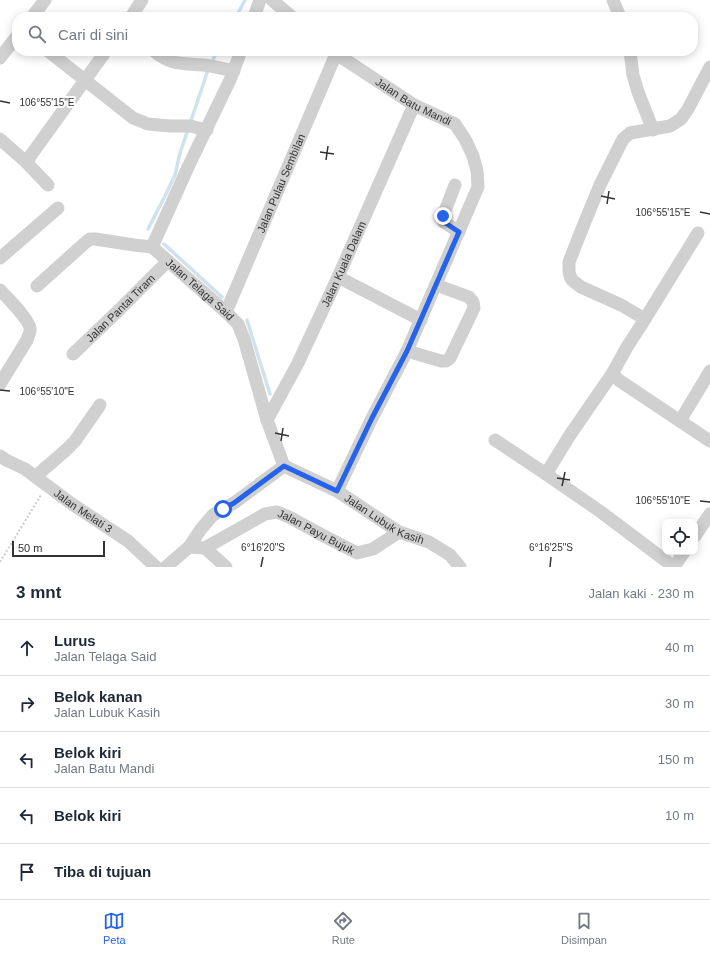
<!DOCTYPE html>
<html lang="id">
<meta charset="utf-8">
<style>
body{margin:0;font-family:Helvetica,sans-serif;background:#f6f6f7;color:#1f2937}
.controls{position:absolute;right:12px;bottom:12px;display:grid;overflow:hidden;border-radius:8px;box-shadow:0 2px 10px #0003}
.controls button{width:36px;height:36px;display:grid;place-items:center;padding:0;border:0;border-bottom:1px solid #e0e1e3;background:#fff;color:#1f2937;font:20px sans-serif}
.scale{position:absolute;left:12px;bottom:10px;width:93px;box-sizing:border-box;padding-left:4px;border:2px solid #333;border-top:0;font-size:11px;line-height:14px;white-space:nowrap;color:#333;-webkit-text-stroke:3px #fff;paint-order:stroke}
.stop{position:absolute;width:12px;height:12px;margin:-9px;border:3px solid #2563eb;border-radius:50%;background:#fff}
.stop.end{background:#2563eb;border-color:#fff;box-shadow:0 1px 4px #0008}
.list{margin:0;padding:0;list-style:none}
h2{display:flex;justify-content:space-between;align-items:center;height:52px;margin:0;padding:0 16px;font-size:17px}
h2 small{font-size:13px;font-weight:400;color:#747a83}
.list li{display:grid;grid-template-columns:26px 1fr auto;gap:12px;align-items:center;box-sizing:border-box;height:56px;padding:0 16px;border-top:1px solid #e0e1e3}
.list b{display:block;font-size:15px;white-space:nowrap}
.list p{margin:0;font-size:13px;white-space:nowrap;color:#747a83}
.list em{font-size:13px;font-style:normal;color:#747a83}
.icon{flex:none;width:22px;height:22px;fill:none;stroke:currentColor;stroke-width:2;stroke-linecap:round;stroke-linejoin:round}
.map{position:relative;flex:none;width:710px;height:567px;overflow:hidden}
.search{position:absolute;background:#fff;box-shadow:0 2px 10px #0003;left:12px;right:12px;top:12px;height:44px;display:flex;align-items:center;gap:10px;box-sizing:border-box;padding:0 14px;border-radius:16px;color:#747a83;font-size:15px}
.sheet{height:332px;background:#fff}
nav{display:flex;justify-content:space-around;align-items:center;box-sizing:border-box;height:56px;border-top:1px solid #e0e1e3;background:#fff;font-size:11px;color:#747a83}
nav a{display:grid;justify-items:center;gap:2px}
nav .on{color:#2563eb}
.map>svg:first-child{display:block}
</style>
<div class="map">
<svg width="710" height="567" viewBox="0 0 710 567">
<rect width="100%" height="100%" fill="#fff"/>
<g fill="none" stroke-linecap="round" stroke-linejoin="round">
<!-- stream -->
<path stroke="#cfe2ee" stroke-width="3.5" d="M236,17L245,0
M148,229L165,196L175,175L180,153L207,73L217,51
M164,244L222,297
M247,320L270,394"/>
<!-- path -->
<path stroke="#cdcdcd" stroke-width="2" stroke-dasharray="2 2" stroke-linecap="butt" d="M0,562L41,495"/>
<!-- minor -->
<g stroke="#d0d0d0" stroke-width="13">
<path d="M272,0L292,17"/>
<path d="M613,0L620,17"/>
<path d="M32,17L45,0"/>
<path d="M131,17L142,0"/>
<path d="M254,17L260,0"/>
<path d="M48,51L133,118L148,124L170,126H190L207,130"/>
<path d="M154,51C171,66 183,63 203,65C214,66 224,69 234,71"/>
<path id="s1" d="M332,51L414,105L455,124L465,139L473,156L477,171L478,187L407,351L372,418L337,491"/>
<path d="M630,51L633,75L638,92L653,130"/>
<path d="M0,58L17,36"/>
<path d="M0,139L26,162L48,185"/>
<path d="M26,162L106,51"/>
<path d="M455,185L443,216V220L444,222L459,232"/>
<path d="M698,233L640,327L627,347L612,374L620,381L710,441"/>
<path id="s2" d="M152,247L226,312L238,324L244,339L267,420L284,466"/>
<path d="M152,247L189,165L230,80L241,51"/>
<path d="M0,258L58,208"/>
<path d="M338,277L421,320"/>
<path d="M37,286L86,242L90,239H95L134,245L152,247"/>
<path d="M0,290C7,297 29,320 30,328C31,332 28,337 27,340L0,384"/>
<path id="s3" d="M226,312L336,54"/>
<path d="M645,319L621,305L581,287L572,280L570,276L569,271V262L582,229L600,185L623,139L630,133L670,126L681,119L688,109L710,67"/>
<path d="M407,351L441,361H446L450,358L474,308L473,302L469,297L436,285"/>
<path id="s4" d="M73,354L119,310L168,261"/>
<path id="s5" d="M267,420L297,365L338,277L414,105"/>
<path d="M680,421L710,371"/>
<path d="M495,440L546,474L601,512L674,567"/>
<path id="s6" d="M0,456L6,460L25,469L72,504L128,541L156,567"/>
<path id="s7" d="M284,466L337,491L399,532L429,542L450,555L460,567"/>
<path d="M546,474L570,435L612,374"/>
<path d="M36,476L66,450L75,441L100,405"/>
<path d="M695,536L710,514"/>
<path id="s8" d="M189,547L205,548L265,514L277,512L289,517L324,536L357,553L373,549L399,532"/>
<path d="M205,548L226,567"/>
<path d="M166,567L189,547L201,529L213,515L234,503L284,466"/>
<path d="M674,567L684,552"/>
</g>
</g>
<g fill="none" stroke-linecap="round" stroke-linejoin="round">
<!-- route -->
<path stroke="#2563eb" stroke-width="5" d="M223,509L234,503L284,466L337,491L372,418L407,351L459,232L444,222L443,220V216"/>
</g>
<!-- ticks -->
<path fill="none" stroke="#333" stroke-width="1.5" d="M0,101L10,103M320,152L334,154M326,160L328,146M601,196L615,199M607,204L609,191M700,212L710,214M0,390L10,391M275,433L289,436M281,441L283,428M557,478L570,480M562,486L565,472M700,501L710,502M261,567L263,557M550,567L551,557"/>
<g text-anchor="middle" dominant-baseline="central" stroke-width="4" stroke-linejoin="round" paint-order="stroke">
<!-- street labels -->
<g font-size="11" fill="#333" stroke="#fff">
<text stroke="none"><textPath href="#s1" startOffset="96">Jalan Batu Mandi</textPath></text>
<text stroke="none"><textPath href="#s3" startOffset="140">Jalan Pulau Sembilan</textPath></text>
<text stroke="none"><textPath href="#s5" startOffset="174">Jalan Kuala Dalam</textPath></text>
<text stroke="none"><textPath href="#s2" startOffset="64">Jalan Telaga Said</textPath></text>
<text stroke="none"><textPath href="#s4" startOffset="66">Jalan Pantai Tiram</textPath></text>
<text stroke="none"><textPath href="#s6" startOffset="100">Jalan Melati 3</textPath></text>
<text stroke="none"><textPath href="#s7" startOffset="114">Jalan Lubuk Kasih</textPath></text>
<text stroke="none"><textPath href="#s8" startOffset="141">Jalan Payu Bujuk</textPath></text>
</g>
</g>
<g font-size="10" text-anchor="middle" fill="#333" stroke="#fff" stroke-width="4" stroke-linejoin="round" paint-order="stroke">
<text x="47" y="106">106°55'15"E</text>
<text x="663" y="216">106°55'15"E</text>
<text x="47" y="395">106°55'10"E</text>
<text x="663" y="504">106°55'10"E</text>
<text x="263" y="551">6°16'20"S</text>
<text x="551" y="551">6°16'25"S</text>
</g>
</svg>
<div class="controls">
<button><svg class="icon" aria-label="locate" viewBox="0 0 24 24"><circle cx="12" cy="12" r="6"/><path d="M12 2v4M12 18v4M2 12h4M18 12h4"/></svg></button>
</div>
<div class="scale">50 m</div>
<div class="stop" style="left:223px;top:509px"></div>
<div class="stop end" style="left:443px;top:216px"></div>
<div class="search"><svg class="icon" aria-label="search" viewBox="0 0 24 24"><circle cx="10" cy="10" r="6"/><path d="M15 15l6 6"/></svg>Cari di sini</div>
</div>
<section class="sheet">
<h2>3 mnt<small>Jalan kaki · 230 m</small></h2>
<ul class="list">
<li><svg class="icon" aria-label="ahead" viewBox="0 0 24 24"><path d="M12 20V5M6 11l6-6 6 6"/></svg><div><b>Lurus</b><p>Jalan Telaga Said</p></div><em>40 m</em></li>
<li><svg class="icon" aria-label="right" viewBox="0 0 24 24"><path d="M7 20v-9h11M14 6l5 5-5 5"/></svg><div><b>Belok kanan</b><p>Jalan Lubuk Kasih</p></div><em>30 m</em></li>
<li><svg class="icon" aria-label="left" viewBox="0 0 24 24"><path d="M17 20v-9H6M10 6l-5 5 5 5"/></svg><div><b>Belok kiri</b><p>Jalan Batu Mandi</p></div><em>150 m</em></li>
<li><svg class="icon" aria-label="left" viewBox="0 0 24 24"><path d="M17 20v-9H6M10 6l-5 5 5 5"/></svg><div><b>Belok kiri</b></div><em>10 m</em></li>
<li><svg class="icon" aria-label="arrive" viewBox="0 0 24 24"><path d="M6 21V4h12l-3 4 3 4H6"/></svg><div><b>Tiba di tujuan</b></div></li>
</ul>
</section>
<nav>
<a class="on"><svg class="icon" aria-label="map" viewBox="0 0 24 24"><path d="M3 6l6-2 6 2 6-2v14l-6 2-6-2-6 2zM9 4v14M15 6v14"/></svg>Peta</a>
<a><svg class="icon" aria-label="directions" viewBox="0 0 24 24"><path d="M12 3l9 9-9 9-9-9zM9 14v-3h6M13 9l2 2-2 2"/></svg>Rute</a>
<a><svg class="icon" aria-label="saved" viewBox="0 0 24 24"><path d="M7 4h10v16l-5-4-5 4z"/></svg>Disimpan</a>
</nav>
